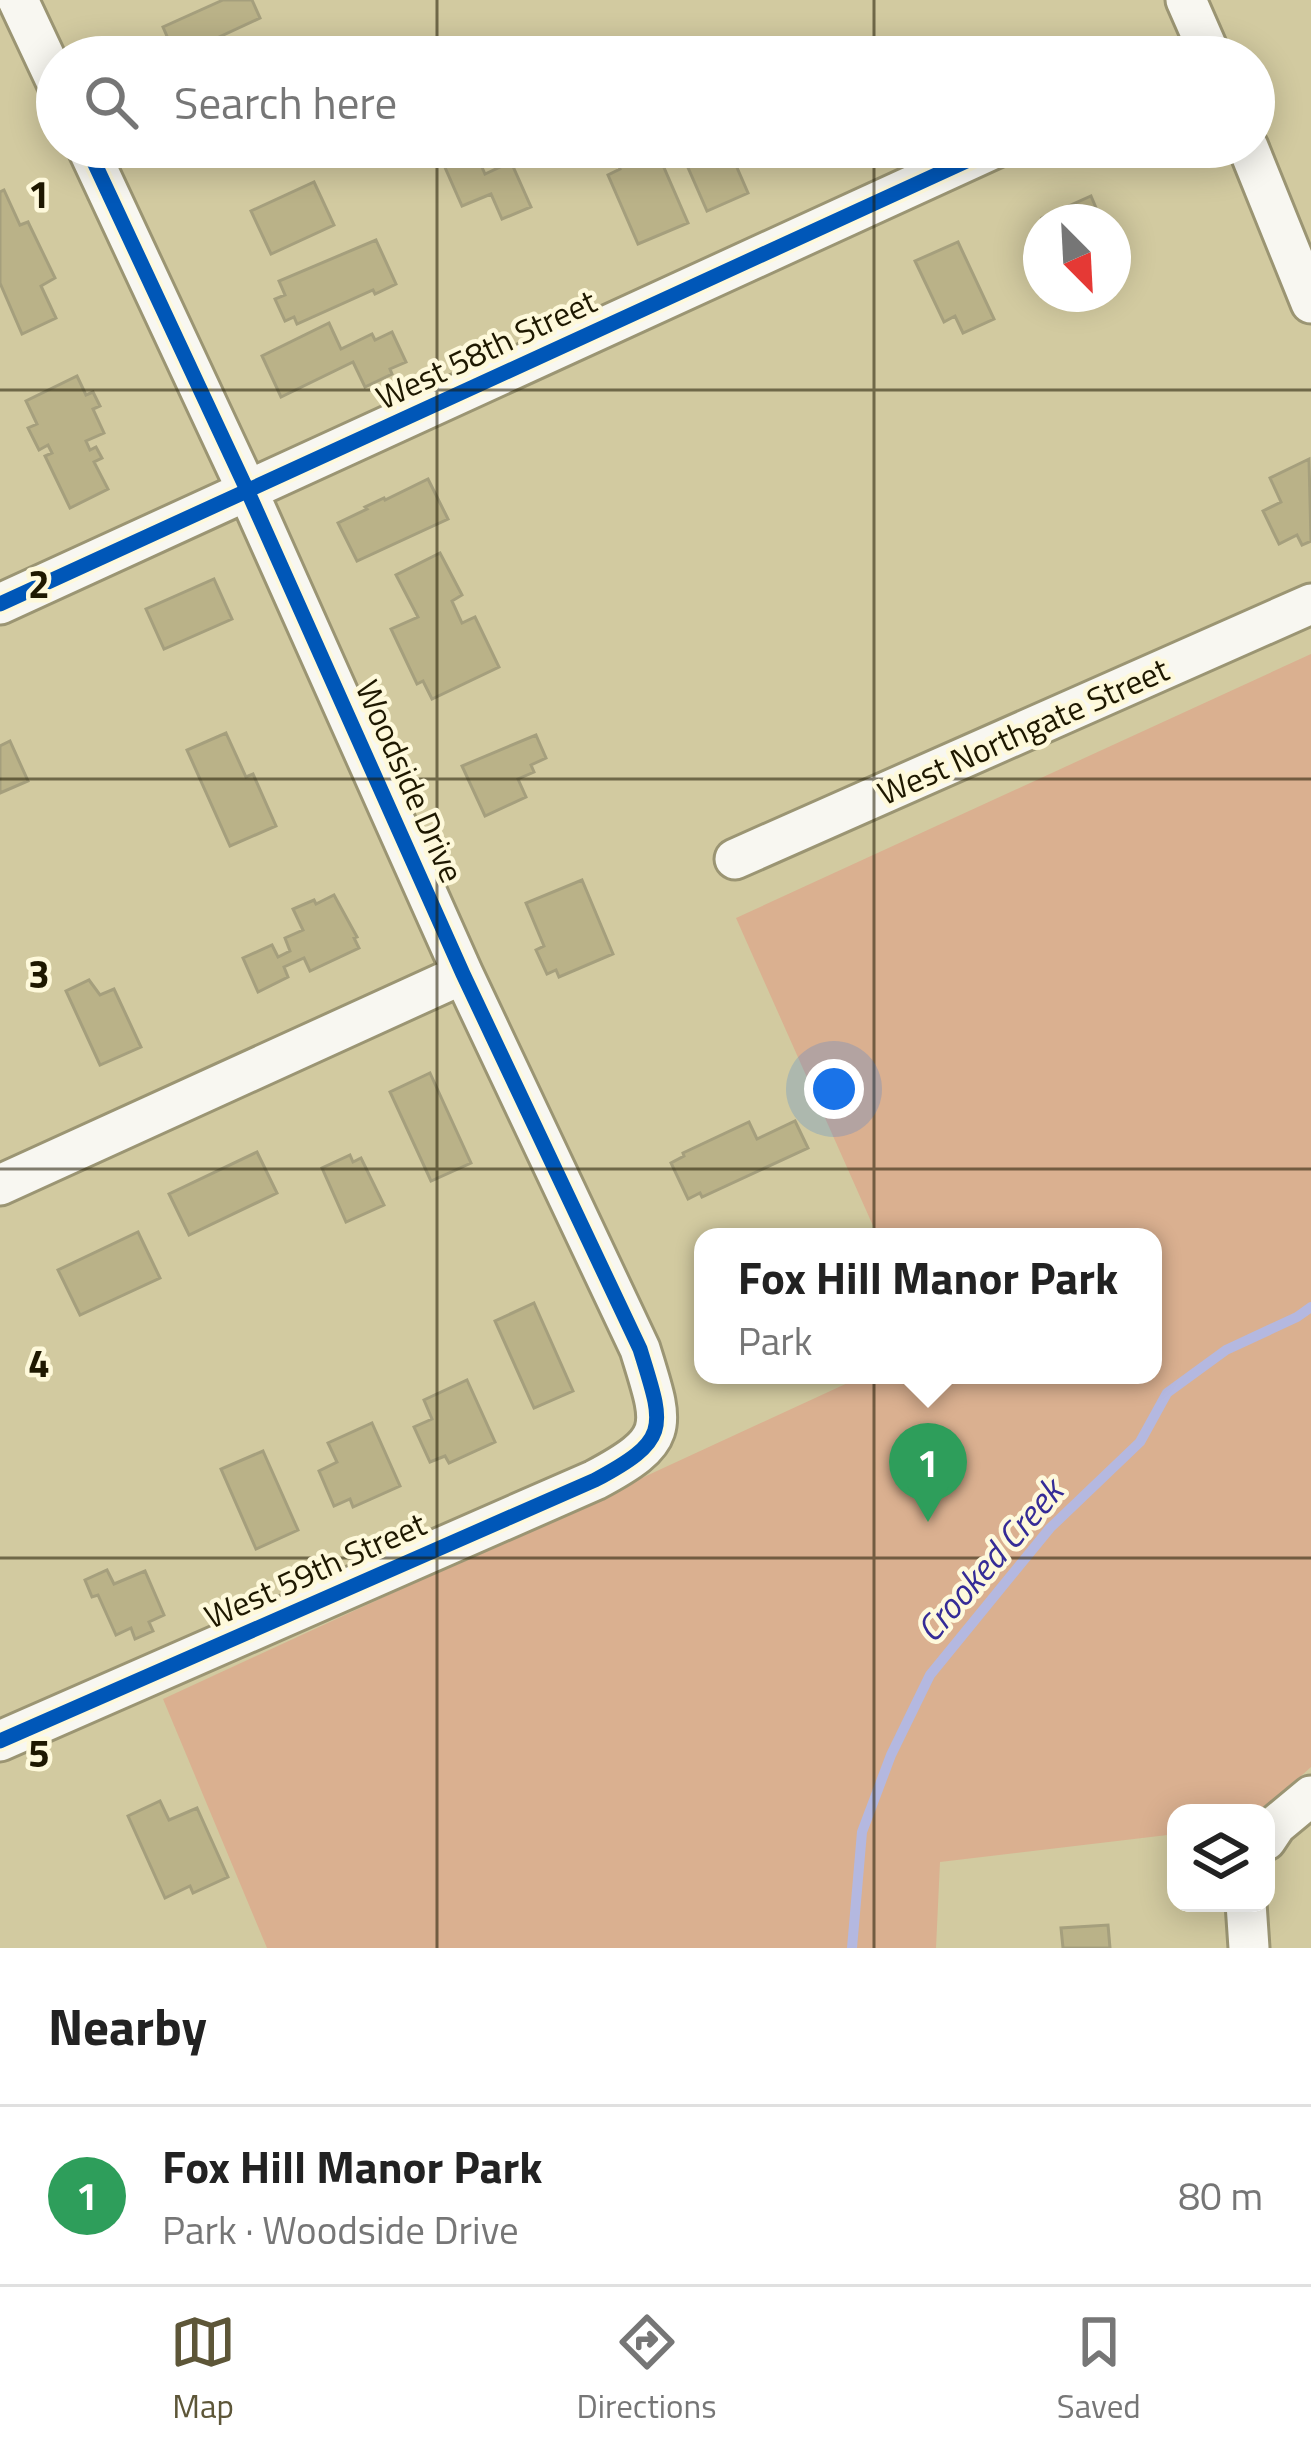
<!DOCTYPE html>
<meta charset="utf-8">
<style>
body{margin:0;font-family:"Titillium Web",sans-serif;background:#f2f2f2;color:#222}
.controls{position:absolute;right:36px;bottom:36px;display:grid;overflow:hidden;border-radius:24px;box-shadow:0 6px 30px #0003}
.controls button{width:108px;height:108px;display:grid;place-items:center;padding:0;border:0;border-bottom:3px solid #e0e0e0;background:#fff;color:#222;font:60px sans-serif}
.compass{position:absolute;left:1023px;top:204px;width:108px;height:108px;border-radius:50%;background:#fff;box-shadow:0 6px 30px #0003;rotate:156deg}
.you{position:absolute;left:834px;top:1089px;width:42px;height:42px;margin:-30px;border:9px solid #fff;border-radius:50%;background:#1a73e8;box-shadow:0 0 0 18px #1a73e833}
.badge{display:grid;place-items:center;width:78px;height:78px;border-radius:50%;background:#5d5638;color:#fff;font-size:39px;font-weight:700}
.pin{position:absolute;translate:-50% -99px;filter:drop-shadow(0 3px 6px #0008)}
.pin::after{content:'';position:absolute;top:63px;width:42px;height:36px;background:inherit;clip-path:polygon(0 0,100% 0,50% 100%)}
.popup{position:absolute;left:694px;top:1228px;width:468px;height:156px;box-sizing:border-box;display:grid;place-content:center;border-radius:24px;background:#fff;filter:drop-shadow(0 3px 9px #0005);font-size:39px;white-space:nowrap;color:#767676}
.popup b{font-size:45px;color:#222}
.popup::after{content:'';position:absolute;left:50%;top:100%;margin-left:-24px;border:24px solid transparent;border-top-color:#fff}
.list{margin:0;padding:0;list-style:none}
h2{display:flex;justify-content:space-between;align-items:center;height:156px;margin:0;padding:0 48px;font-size:51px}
h2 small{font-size:39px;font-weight:400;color:#767676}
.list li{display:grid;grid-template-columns:78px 1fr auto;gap:36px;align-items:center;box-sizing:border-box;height:180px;padding:0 48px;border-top:3px solid #e0e0e0}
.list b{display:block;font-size:45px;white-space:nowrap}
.list p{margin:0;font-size:39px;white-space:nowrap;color:#767676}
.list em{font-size:39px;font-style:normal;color:#767676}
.icon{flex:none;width:66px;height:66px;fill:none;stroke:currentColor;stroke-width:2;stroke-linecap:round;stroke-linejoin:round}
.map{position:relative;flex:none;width:1311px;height:1948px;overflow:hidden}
.search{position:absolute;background:#fff;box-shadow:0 6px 30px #0003;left:36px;right:36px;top:36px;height:132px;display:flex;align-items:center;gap:30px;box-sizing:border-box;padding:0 42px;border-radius:66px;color:#767676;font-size:45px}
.sheet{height:336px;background:#fff}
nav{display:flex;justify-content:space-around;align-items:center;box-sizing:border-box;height:168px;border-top:3px solid #e0e0e0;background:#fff;font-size:33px;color:#767676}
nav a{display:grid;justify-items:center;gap:6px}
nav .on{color:#5d5638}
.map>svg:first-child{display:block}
</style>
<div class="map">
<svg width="1311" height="1948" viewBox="0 0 1311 1948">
<rect width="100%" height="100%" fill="#d2caa0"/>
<!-- green -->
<path fill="#dab090" d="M1311,654V1767L1260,1813H1176V1834L940,1862L936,1948H267L163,1699L865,1375H1153V1237H878L736,918Z"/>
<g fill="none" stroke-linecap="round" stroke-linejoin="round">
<!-- stream -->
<path stroke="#b4b8e0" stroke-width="10" d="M852,1948L862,1832L891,1755L930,1675L1050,1528L1140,1442L1167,1393L1226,1350L1297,1317L1311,1307"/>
</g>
<!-- building -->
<path fill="#bab288" stroke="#a59f7d" stroke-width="3" d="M223,0H252L260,18L176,57L163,27Z
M436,147H483L489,161L481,165L485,174L511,162L531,207L502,219L491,194L462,206Z
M639,147H655L688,223L638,244L608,175L620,169L615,157Z
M679,147H728L748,193L707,211Z
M314,182L334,225L271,254L251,211Z
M4,190L20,225L28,222L55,278L41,286L56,318L22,334L0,283V192Z
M1091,196L1102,222H1044L1042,218Z
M376,240L396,284L375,294L373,290L297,324L294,317L285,321L275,299L285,295L279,281Z
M958,242L994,319L963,333L955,316L944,322L915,261Z
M329,323L341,349L372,334L375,340L392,332L406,362L390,369L392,374L365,387L353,362L281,397L262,356Z
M77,376L86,395L93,392L100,406L93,409L104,433L86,441L90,450L96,447L102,458L94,462L108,489L70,508L45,456L52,453L48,445L39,450L28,428L37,424L26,401Z
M1309,459L1311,541L1302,545L1297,535L1279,544L1263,511L1281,502L1270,478Z
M428,479L448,519L357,561L338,523L367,509L365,507L384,498L385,500Z
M440,553L462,595L452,601L462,623L475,617L499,667L432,699L423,681L417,684L391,629L418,617L396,575Z
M214,579L232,619L164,649L146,609Z
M226,733L246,777L253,774L276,826L230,846L187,750Z
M536,735L546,758L531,765L534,772L518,779L526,797L485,816L462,766Z
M10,741L28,781L0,793V746Z
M582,880L613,954L559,977L556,970L547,974L536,950L544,946L526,903Z
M334,895L357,937L354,938L359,948L310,971L304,958L284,967L288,977L258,992L243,958L272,945L278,957L290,951L285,938L303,930L293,909L314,900L316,904Z
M89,980L100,995L114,989L141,1047L100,1065L66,991Z
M430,1073L471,1163L431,1181L390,1092Z
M795,1121L808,1148L702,1197L700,1193L688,1199L671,1163L684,1156L683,1153L749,1122L757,1139Z
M257,1152L277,1193L189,1235L169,1194Z
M350,1155L353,1162L361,1158L384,1205L346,1222L322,1168Z
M138,1232L160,1278L80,1315L58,1270Z
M534,1303L573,1391L534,1408L495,1321Z
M467,1380L495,1442L449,1463L445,1456L430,1462L414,1427L432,1419L424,1400Z
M372,1423L400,1486L353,1507L350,1499L334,1506L319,1471L337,1462L328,1443Z
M263,1451L298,1530L256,1549L221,1469Z
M107,1570L114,1584L145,1571L164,1615L149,1622L153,1631L135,1639L131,1628L116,1635L98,1595L92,1597L85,1580Z
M160,1801L169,1820L197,1808L228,1877L193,1893L190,1886L165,1898L128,1816Z
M1108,1925L1110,1948H1063L1061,1928Z"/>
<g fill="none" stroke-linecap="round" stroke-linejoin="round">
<defs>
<path id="minor" d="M18,0L57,83
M1186,0L1211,57
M1248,147L1311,303
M0,604L997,147
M735,859L1311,604
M0,1185L463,974
M0,1741L595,1480C672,1439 664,1427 640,1349L463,974L248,492L87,147
M1266,1840L1276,1825L1311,1796
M1246,1903L1249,1948"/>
</defs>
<!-- minor casing -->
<use href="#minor" stroke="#9b9573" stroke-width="45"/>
<!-- minor -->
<use href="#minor" stroke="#f8f7f1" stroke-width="39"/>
<defs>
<path id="cycleway" d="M0,604L997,147
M0,1741L595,1480C672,1439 664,1427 640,1349L463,974L248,492L87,147"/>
</defs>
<!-- cycleway casing -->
<use href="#cycleway" stroke="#fef9db" stroke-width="22"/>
<!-- cycleway -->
<use href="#cycleway" stroke="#0057b8" stroke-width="15"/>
</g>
<!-- grid -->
<path fill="none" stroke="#1e1800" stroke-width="3" stroke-opacity="0.55" d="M437,0V57M874,0V57M437,147V1948M874,147V1948M0,390H1311M0,779H1311M0,1169H1311M0,1558H1311"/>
<g text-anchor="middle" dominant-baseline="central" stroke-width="9" stroke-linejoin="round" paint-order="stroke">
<!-- street labels -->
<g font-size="33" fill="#1e1800" stroke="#fef9db">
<text transform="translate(486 349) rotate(-25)">West 58th Street</text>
<text transform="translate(1023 731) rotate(-24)">West Northgate Street</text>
<text transform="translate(410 781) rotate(66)">Woodside Drive</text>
<text transform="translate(315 1570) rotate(-24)">West 59th Street</text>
</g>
<!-- water labels -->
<g font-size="36" font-style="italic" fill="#352c97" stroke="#fef9db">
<text transform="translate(989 1560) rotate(-49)">Crooked Creek</text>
</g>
</g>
<g font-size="39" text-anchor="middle" font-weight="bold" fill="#1e1800" stroke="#fef9db" stroke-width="9" stroke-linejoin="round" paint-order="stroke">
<text x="39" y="208">1</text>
<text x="39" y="598">2</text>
<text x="39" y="988">3</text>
<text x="39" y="1377">4</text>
<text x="39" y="1767">5</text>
</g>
</svg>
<div class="controls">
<button><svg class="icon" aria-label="layers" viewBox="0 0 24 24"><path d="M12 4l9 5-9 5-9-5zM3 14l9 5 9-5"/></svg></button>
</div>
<svg class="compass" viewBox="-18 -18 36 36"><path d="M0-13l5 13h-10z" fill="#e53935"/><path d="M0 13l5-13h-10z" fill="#767676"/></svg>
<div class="you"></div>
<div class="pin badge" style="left:928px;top:1522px;background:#2e9e5b">1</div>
<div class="popup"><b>Fox Hill Manor Park</b>Park</div>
<div class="search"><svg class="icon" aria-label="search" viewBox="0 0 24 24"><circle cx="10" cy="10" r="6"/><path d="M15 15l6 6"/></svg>Search here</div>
</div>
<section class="sheet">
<h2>Nearby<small></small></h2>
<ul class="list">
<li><span class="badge" style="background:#2e9e5b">1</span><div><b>Fox Hill Manor Park</b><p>Park · Woodside Drive</p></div><em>80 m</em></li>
</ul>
</section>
<nav>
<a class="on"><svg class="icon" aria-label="map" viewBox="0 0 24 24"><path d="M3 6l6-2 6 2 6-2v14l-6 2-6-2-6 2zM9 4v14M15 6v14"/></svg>Map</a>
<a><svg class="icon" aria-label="directions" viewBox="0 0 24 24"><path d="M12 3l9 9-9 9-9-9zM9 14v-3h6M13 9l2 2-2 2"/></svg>Directions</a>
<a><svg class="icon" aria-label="saved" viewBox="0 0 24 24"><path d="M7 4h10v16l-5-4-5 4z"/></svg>Saved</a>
</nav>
